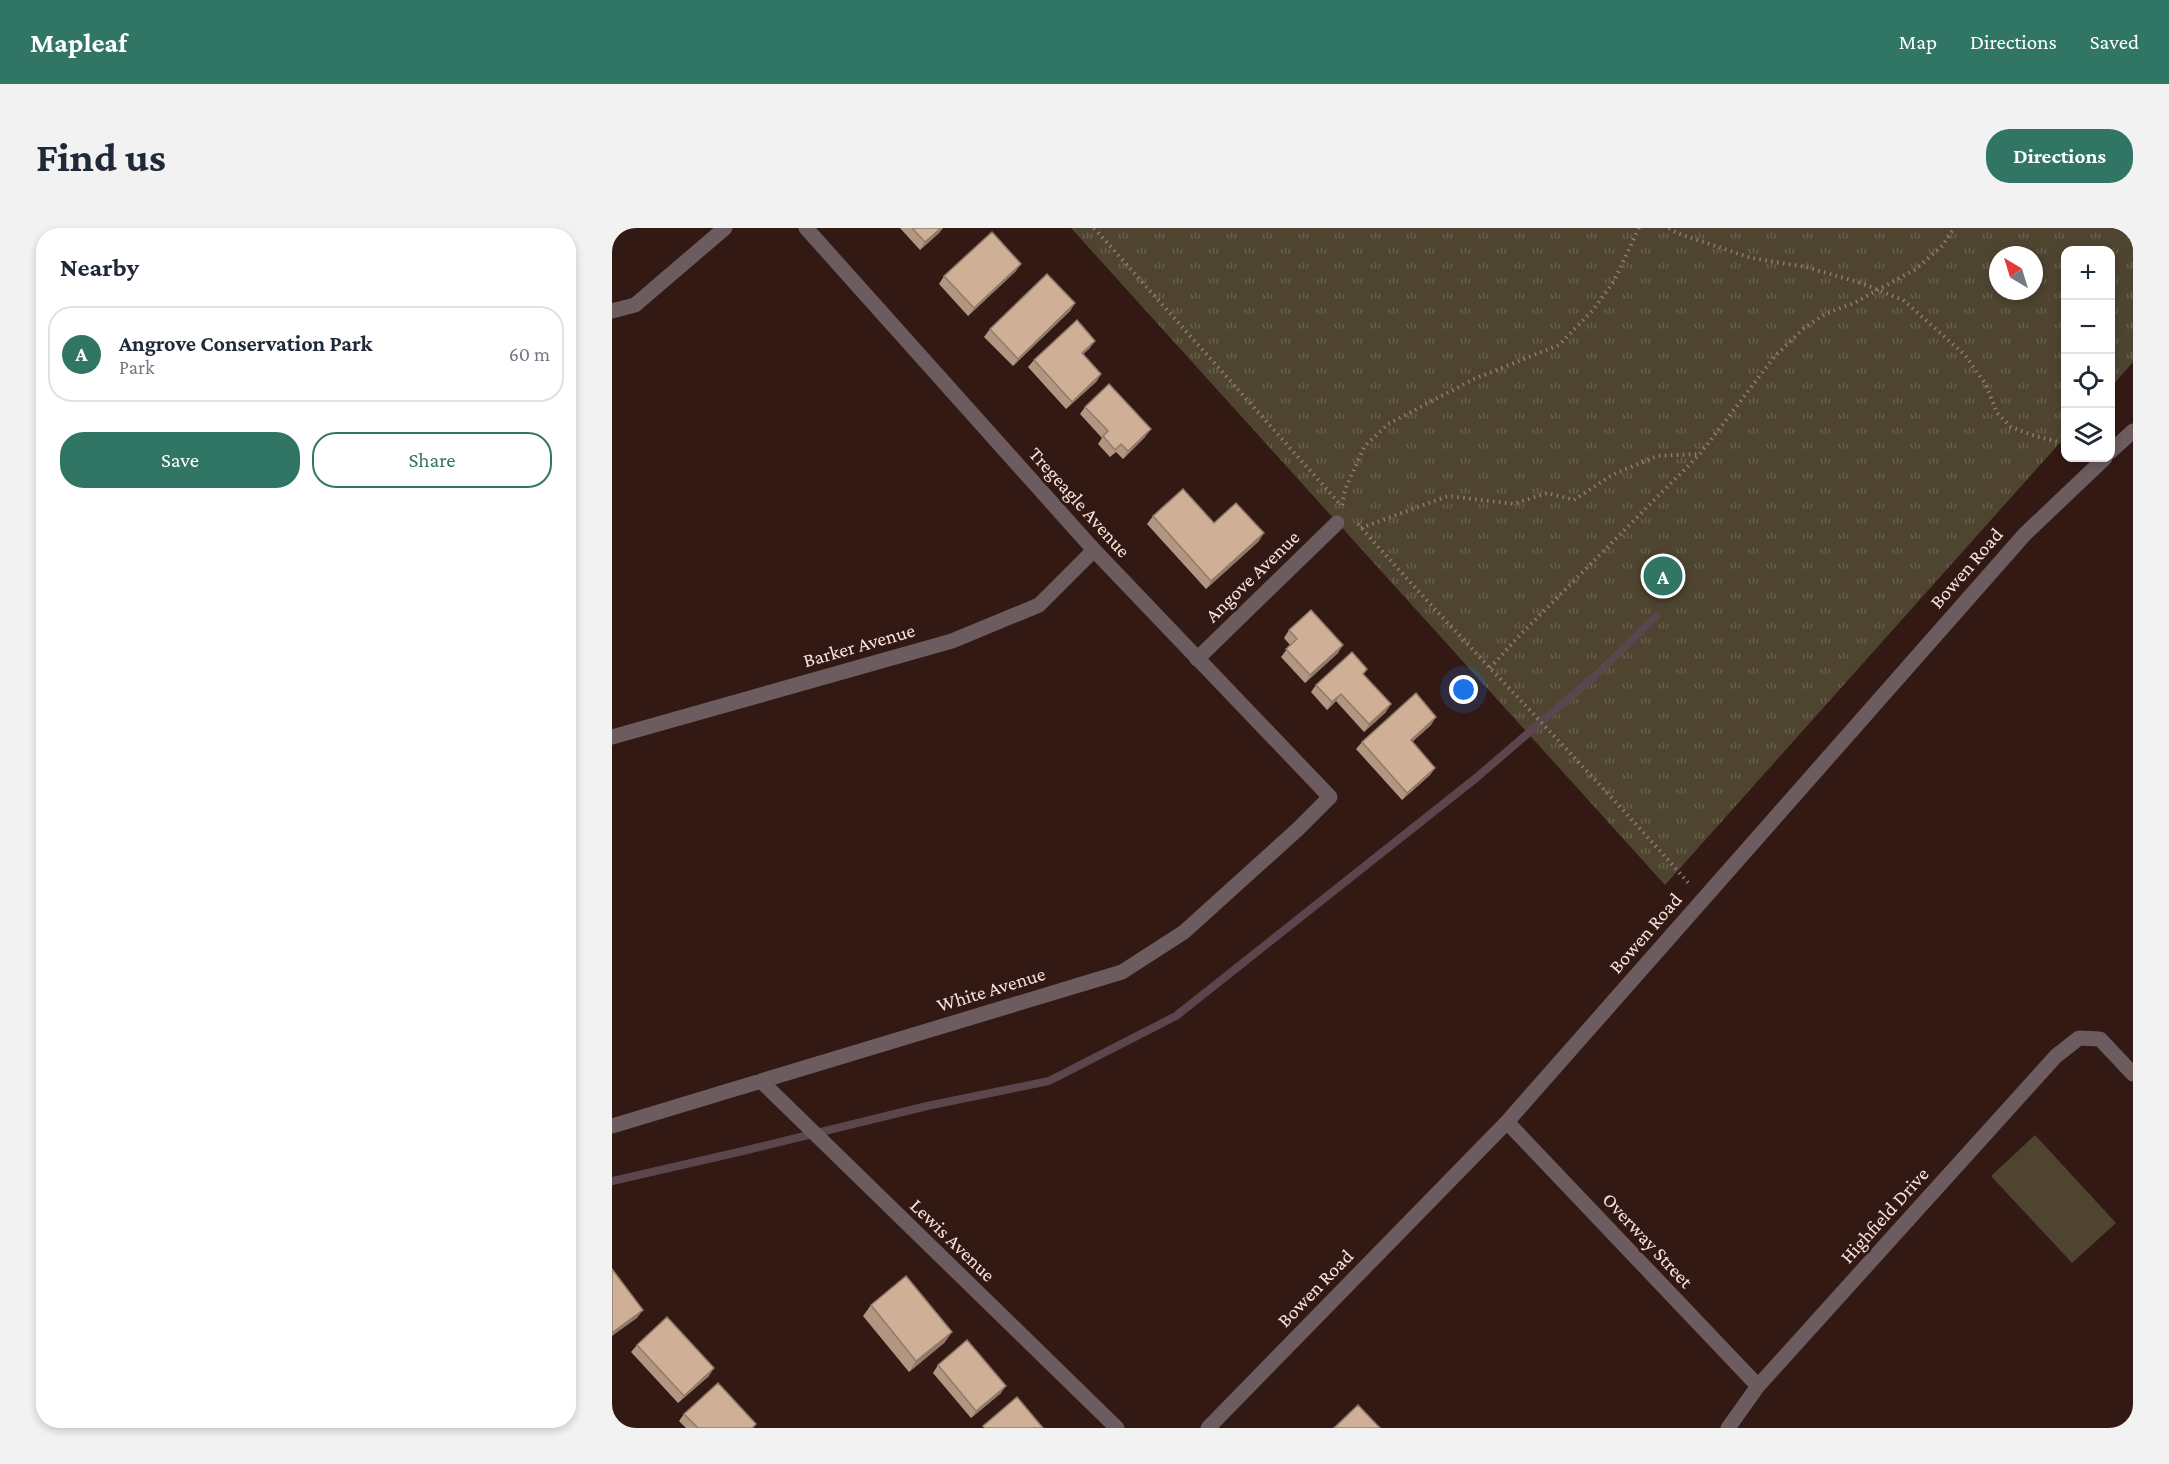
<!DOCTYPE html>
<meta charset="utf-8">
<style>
body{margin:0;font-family:"Crimson Pro",serif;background:#f2f2f3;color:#1f2937}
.controls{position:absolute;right:18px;top:18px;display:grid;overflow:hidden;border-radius:12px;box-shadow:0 3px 9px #0003}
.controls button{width:54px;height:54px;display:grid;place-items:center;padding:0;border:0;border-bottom:2px solid #e0e1e3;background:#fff;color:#1f2937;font:30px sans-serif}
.compass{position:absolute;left:1377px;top:18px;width:54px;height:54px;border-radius:50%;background:#fff;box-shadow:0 3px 9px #0003;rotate:322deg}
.you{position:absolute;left:852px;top:462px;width:21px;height:21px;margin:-15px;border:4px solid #fff;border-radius:50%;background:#1a73e8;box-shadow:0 0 0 9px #1a73e833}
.badge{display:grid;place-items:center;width:39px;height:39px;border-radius:50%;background:#317665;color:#fff;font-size:20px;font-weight:700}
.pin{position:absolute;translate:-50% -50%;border:3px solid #fff;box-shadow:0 2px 6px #0006}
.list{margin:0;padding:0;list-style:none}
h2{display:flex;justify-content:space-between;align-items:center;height:78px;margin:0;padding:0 24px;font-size:26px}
h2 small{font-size:20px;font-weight:400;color:#747a83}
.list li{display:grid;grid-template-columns:39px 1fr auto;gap:18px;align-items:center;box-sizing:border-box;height:96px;margin:0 12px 12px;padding:0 12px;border:2px solid #e0e1e3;border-radius:24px}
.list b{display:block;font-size:22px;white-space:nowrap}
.list p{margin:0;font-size:20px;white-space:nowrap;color:#747a83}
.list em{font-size:20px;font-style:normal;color:#747a83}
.actions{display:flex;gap:12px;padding:18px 24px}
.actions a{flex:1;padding:14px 0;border:2px solid #317665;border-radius:24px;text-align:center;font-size:21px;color:#317665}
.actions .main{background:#317665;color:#fff}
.icon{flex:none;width:33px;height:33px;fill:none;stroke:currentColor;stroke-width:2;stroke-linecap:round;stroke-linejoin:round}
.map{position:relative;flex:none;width:1521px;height:1200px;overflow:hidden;border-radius:24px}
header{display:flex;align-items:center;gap:36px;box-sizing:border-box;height:84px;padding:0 30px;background:#317665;color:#fff}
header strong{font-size:28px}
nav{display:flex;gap:33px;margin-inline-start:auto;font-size:21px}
.intro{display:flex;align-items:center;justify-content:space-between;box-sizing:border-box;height:144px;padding:0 36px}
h1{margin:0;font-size:42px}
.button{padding:15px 27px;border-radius:24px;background:#317665;color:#fff;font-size:21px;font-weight:700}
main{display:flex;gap:36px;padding:0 36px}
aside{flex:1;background:#fff;border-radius:24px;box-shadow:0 3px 9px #0003}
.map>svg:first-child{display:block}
</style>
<header>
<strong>Mapleaf</strong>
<nav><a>Map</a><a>Directions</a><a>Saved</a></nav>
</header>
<div class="intro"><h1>Find us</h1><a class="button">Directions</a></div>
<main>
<aside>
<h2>Nearby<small></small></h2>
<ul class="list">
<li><span class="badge">A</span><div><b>Angrove Conservation Park</b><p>Park</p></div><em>60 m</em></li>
</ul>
<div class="actions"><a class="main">Save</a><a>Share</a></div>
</aside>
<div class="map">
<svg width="1521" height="1200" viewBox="0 0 1521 1200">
<defs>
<pattern id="park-tufts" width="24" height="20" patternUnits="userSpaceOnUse" patternTransform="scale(1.5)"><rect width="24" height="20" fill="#4e4430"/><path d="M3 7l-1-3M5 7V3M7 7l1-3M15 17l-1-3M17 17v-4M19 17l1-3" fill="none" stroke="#685f4e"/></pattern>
</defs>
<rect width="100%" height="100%" fill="#331913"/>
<!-- park -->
<path fill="url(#park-tufts)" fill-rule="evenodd" d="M459,0H1521V134L1499,159L1498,22H1454L1453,209L1053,657ZM1386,27H1422V63H1386Z"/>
<!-- garden -->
<path fill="#4e4430" d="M1423,907L1504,995L1460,1035L1379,948Z"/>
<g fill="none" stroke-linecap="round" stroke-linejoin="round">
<!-- stream -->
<path stroke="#5b464e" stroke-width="8" d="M0,953L131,923L315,878L437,853L564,788L864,550L984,447L1044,388"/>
<!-- path -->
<path stroke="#907a75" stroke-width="4" stroke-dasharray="1.5 4.5" stroke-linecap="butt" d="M482,0L727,275
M1057,0L1065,5L1139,30L1194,39L1249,55L1291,72L1353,127L1374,157L1385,185L1399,199L1423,208L1454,216
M730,277L733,262L752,219L776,196L862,151L947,117L981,82L1002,53L1027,0
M746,296C854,419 971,534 1078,657
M749,300L836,268L902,276L935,265L962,272L1000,247L1045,228L1087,226
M878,440L908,407L1088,226L1163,128L1191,101L1213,86L1242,75L1304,41L1331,17L1342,0"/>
<!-- street -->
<path stroke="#6d5c5f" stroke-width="15" d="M0,83L23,77L113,0
M1498,224L1521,203
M585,431L725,295
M0,509L340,413L427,377L482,322
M149,853L505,1200
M895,894L1146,1158
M0,898L510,744L572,704L686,601L718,569L482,322L194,0
M596,1200L895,894L1413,306L1493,230
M1116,1200L1146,1158L1444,828L1467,810L1488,811L1521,846"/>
</g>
<!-- wall -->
<path fill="#b29681" d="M288,0H331L327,5L308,22Z
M404,43L356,88L327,56L332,48Z
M463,75L458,83L401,138L372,109L378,101Z
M478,120L471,126L489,146L484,154L454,181L416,139L422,132Z
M473,179L533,209L511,231L504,224L498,229L486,216L490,210L468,186Z
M541,288L602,295L647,313L594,361L535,296Z
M677,402L726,425L693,455L669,429L678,417L672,410Z
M752,447L774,484L752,504L724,473L715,482L699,464L704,457Z
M819,497L800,514L823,540L818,547L790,572L744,521L750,514Z
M259,1077L340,1104L332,1115L297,1144L251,1088Z
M25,1117L97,1148L66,1175L19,1124Z
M326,1137L389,1165L359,1190L321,1145Z
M72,1186L144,1196L141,1200H74L67,1193Z"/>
<!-- shaded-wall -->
<path fill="#917a69" d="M329,0H331L327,5L308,22L313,14Z
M409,36L404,43L356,88L362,80Z
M463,75L458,83L401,138L406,131Z
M483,113L478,120L465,132L470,125Z
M489,146L484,154L454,181L460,174Z
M539,201L533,209L511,231L516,223Z
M652,305L647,313L594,361L599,353Z
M731,417L726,425L693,455L698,447Z
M729,466L724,473L715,482L720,474Z
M779,476L774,484L752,504L757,496Z
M824,489L819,497L794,519L799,512Z
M823,540L818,547L790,572L795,565Z
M31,1082L25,1090L0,1108V1105Z
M340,1104L332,1115L297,1144L304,1133Z
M102,1140L97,1148L66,1175L72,1168Z
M394,1158L389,1165L359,1190L364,1183Z"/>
<!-- building -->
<path fill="#cfaf96" stroke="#917a69" stroke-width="1.5" d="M300,0H329L313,14Z
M380,4L409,36L362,80L332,48Z
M435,46L463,75L406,131L378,101Z
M465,92L483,113L470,125L489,146L460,174L422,132Z
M497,156L539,201L516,223L509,216L503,222L491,208L496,203L473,179Z
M571,261L602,295L624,275L652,305L599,353L541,288Z
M699,382L731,417L698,447L674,421L685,411L677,402Z
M740,424L755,441L751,446L779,476L757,496L729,466L720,474L704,457Z
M804,465L824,489L799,512L823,540L795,565L750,514Z
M0,1041L31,1082L0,1105Z
M294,1048L340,1104L304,1133L259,1077Z
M55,1089L102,1140L72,1168L25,1117Z
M355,1112L394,1158L364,1183L326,1137Z
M106,1155L144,1196L140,1200H86L72,1186Z
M405,1169L431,1200H373L371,1198Z
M746,1177L768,1200H722Z"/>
<g text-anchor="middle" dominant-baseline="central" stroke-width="6" stroke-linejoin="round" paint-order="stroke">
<!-- street labels -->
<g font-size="20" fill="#f6e4df" stroke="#331913">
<text transform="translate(468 274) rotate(48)">Tregeagle Avenue</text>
<text transform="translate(1354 340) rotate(-49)">Bowen Road</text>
<text transform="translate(640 348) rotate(-44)">Angove Avenue</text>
<text transform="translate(247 417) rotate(-16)">Barker Avenue</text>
<text transform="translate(1033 705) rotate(-49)">Bowen Road</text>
<text transform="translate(379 761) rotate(-17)">White Avenue</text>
<text transform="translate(1272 987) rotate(-48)">Highfield Drive</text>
<text transform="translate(341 1012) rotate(44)">Lewis Avenue</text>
<text transform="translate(1036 1012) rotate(47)">Overway Street</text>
<text transform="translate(703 1060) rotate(-46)">Bowen Road</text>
</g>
</g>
</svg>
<div class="controls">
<button>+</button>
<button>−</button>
<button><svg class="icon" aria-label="locate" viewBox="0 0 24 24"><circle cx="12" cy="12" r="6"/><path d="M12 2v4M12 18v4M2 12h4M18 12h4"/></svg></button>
<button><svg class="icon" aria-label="layers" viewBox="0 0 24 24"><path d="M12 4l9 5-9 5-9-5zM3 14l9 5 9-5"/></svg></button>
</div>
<svg class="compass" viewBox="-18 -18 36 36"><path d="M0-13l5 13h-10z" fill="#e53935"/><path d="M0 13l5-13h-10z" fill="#747a83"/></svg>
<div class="you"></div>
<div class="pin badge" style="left:1051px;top:348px">A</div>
</div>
</main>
